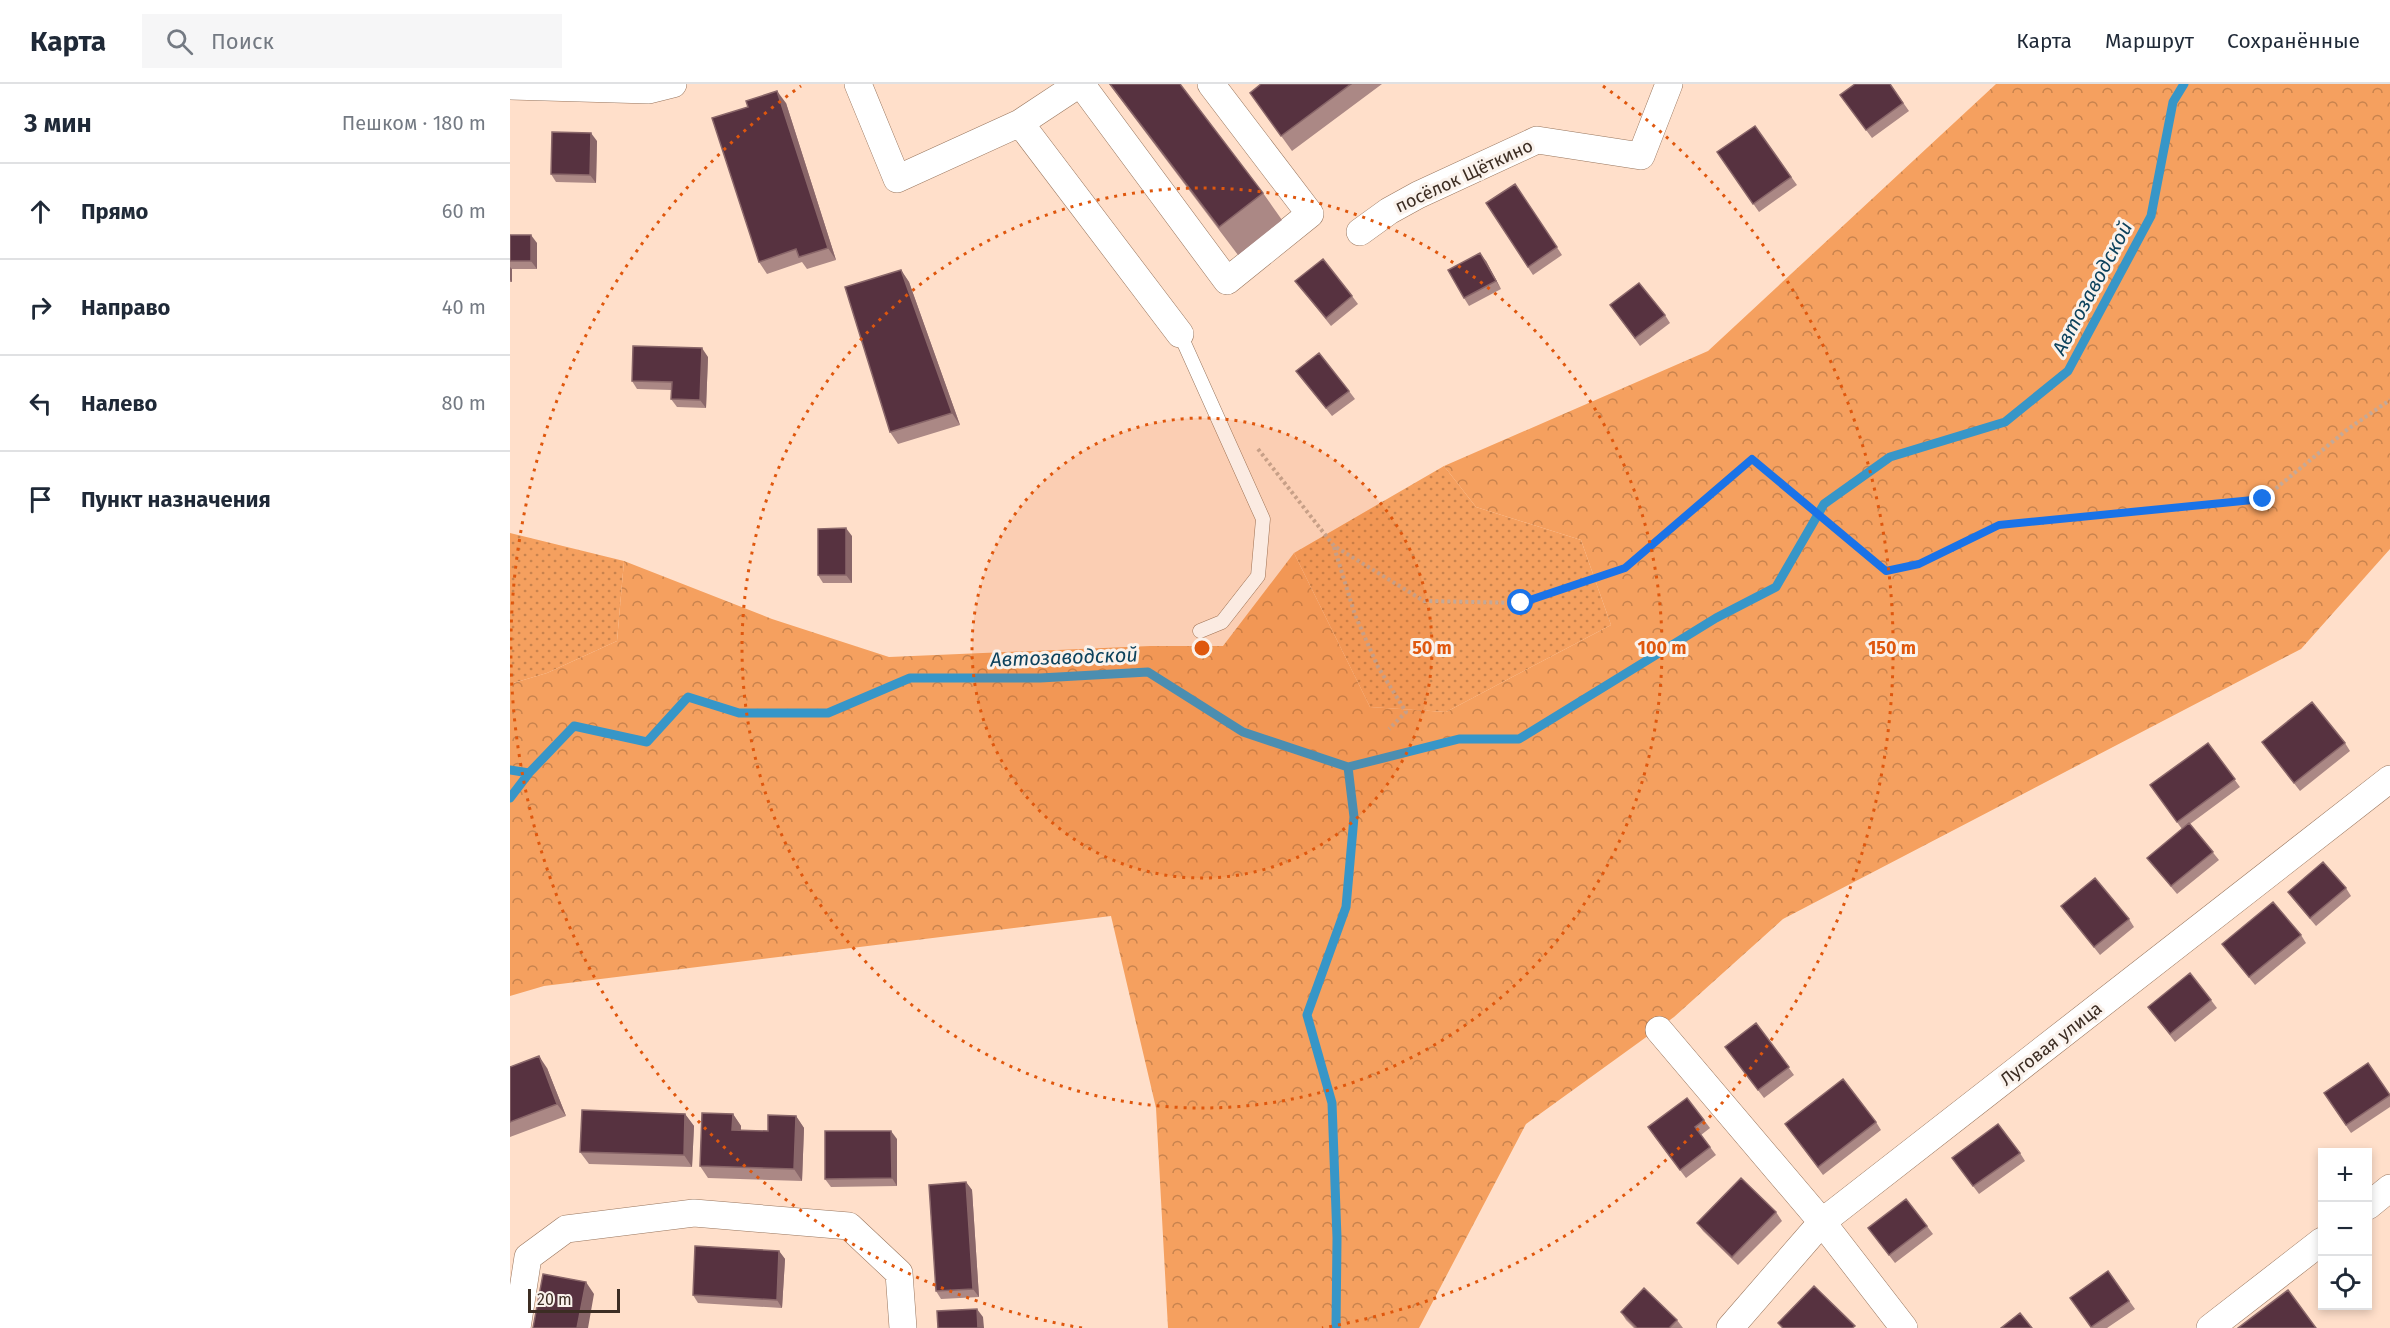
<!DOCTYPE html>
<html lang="ru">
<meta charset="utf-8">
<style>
body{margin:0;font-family:"Fira Sans",sans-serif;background:#f6f6f7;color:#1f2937}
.controls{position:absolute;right:18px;bottom:18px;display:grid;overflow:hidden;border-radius:0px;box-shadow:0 3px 9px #0003}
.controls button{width:54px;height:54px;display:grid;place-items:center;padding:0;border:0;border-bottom:2px solid #e0e1e3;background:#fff;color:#1f2937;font:30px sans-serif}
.scale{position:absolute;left:18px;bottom:15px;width:92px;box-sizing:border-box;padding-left:6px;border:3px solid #3c2d23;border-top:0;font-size:16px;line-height:21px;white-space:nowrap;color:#3c2d23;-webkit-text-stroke:4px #faf2ec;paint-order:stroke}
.stop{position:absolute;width:18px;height:18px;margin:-14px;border:4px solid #1a73e8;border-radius:50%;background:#fff}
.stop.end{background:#1a73e8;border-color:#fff;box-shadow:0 2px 6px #0008}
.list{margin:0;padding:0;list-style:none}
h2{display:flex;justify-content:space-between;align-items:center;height:78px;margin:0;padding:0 24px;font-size:26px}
h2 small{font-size:20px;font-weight:400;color:#747a83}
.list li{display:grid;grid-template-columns:39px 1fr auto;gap:18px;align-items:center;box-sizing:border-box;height:96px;padding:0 24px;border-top:2px solid #e0e1e3}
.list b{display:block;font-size:22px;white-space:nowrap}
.list em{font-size:20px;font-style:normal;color:#747a83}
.icon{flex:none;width:33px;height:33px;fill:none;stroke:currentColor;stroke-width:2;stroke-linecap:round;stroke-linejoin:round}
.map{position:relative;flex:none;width:1880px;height:1244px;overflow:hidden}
header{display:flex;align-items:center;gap:36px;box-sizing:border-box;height:84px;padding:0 30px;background:#fff;border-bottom:2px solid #e0e1e3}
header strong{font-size:28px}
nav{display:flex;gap:33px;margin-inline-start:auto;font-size:21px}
.search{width:420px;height:54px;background:#f6f6f7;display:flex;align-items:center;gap:15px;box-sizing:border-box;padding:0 21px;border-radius:0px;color:#747a83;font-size:22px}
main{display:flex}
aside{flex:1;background:#fff}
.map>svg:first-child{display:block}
</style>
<header>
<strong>Карта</strong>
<div class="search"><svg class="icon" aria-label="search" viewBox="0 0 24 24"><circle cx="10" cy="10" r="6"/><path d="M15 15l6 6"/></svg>Поиск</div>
<nav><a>Карта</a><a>Маршрут</a><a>Сохранённые</a></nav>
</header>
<main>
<aside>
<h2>3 мин<small>Пешком · 180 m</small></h2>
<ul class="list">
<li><svg class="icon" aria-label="ahead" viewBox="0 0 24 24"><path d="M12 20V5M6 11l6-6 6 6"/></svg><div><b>Прямо</b></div><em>60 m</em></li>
<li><svg class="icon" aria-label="right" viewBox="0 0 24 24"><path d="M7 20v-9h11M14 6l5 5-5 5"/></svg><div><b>Направо</b></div><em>40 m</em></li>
<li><svg class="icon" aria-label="left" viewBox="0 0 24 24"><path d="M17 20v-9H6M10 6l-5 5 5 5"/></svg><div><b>Налево</b></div><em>80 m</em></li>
<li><svg class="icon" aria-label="arrive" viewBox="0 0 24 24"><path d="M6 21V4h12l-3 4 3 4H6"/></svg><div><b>Пункт назначения</b></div></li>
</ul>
</aside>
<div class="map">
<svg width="1880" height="1244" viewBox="0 0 1880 1244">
<defs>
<pattern id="grass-dots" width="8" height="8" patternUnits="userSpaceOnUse" patternTransform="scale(1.5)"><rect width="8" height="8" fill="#f5a05f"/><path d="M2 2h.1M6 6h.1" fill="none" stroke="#c8834e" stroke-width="1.8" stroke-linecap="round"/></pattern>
<pattern id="forest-crowns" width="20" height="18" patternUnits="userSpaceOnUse" patternTransform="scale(1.5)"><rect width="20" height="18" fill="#f5a05f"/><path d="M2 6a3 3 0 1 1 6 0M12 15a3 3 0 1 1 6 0" fill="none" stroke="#c8834e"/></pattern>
</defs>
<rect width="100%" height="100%" fill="#ffdfca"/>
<!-- grass -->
<path fill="url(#grass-dots)" d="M934,382L966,423L1071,456L1101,541L936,628L860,623L784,469Z
M0,449L114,477L107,557L37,589L0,600Z"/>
<!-- forest -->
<path fill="url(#forest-crowns)" d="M1486,0H1880V465L1791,565L1273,835L1164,933L1016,1040L909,1244H658L646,1024L601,832L34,902L0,912V600L37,589L107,557L114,477L262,535L379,573L640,562H713L784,469L860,623L936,628L1101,541L1071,456L966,423L934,382L1198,267Z"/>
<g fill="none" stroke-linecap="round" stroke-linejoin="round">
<!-- stream -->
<path stroke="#3796c8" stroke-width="9" d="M0,686L19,689L64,642L137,658L178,613L229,629H318L400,594H530L638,588L733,648L838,683L949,655H1009L1206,534L1266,503L1314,420L1380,373L1495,338L1558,287L1641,132L1663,18L1674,0
M0,714L19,689
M826,1244L827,1154L822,1019L797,931L836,823L844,733L838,683"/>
<defs>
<path id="lane" d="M670,250L753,435L748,492L712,538L690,547"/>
<path id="street" d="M348,0L387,95L510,39L569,0
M571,0L717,197L800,130L701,0
M0,2L139,6L163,0
M510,39L670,250
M850,148L879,127L908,111L1027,56L1131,72L1159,0
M1149,946L1312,1138L1394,1244
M1858,1122L1880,1104
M7,1244L18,1173L56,1145L184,1129L339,1142L389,1189L393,1244
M1220,1244L1312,1138L1880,695
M1700,1244L1812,1157"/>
</defs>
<!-- lane casing -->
<use href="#lane" stroke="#98755d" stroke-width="15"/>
<!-- street casing -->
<use href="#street" stroke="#98755d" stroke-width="28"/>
<!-- path -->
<path stroke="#c4a998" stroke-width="4" stroke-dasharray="3 3" stroke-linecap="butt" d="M748,365L824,462L914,517L1011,519L1115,484L1242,375L1376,487L1409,480L1489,441L1753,415L1838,345L1880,316
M824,463L845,531L868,583L896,628L879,645"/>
<!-- lane -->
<use href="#lane" stroke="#fff" stroke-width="14"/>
<!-- street -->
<use href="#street" stroke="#fff" stroke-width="27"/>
</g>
<!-- wall -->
<path fill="#ab8885" d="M599,0H670L753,109L772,136L728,171Z
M751,0H872L782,67L740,9Z
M1380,0L1399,27L1362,54L1330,11Z
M276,19L326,176L297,185L292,178L257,190L249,178Z
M1245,42L1287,101L1249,128L1207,68Z
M87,57L86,99L46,98L41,90Z
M1005,100L1052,171L1023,191L976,119Z
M0,151L27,159V185H2V198H0Z
M976,177L991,205L959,222L954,214Z
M391,186L399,198L450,341L388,360L380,348Z
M785,197L842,212L848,220L821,242Z
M1100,221L1155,231L1160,239L1130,262Z
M198,273L196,324L167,323L161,315V306L127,305L122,297Z
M786,287L839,307L845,315L822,332Z
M342,452V499H313L308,491Z
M1752,658L1835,659L1840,667L1790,707Z
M1698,659L1730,703L1680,740L1709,776L1667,810L1637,774L1672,745L1640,701Z
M1836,804L1841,812L1806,842L1784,816L1778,808Z
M1551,822L1619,835L1624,843L1590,871Z
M1791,851L1796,859L1745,901L1712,860Z
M1701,916L1707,924L1665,958L1638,923Z
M1246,939L1284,991L1254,1014L1221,971Z
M0,983L37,984L56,1032L0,1053Z
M1814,1009L1880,1011V1023L1841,1049Z
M175,1030L184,1042L182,1083L79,1080L70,1068Z
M223,1030L231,1042V1046L258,1047L286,1032L294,1044L292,1097L198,1094L190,1082Z
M1194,1036L1200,1044L1191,1051L1206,1071L1176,1094L1144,1052Z
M1366,1038L1371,1046L1313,1091L1275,1040Z
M387,1055V1102L321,1103L315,1095Z
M1510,1069L1515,1077L1469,1110L1442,1074Z
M456,1098L462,1106L469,1213L431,1215L426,1207Z
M1266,1128L1272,1137L1228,1181L1193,1147L1187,1139Z
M1417,1142L1423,1150L1385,1179L1358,1144Z
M269,1167L275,1175L272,1224L188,1219L183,1211Z
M1598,1187L1625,1225L1597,1244H1582L1560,1214Z
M1111,1228L1167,1236L1173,1244H1124L1116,1236Z"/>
<!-- shaded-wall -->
<path fill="#896669" d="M267,7L276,19L326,176L318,164Z
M81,49L87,57L86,99L80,91Z
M21,151L27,159V185L21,177Z
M970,169L976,177L991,205L986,197Z
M0,183L2,185V198L0,196Z
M391,186L399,198L450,341L442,329Z
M192,264L198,273L196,324L190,316Z
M336,444L342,452V499L336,491Z
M29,972L37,984L56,1032L47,1020Z
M175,1030L184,1042L182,1083L174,1071Z
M223,1030L231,1042L230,1058L222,1046Z
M286,1032L294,1044L292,1097L284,1085Z
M381,1047L387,1055V1102L382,1094Z
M456,1098L462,1106L469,1213L463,1205Z
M269,1167L275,1175L272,1224L267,1216Z
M76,1198L84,1210L78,1244H67Z
M467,1225L473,1233L474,1244H468Z"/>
<!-- building -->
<path fill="#573240" stroke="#896669" stroke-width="1.5" d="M600,0H670L753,109L709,143Z
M751,0H841L771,52L740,9Z
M1345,0H1380L1393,19L1356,46L1330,11Z
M267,7L318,164L289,173L286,165L249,178L202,34L238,23L236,17Z
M1245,42L1281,93L1243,120L1207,68Z
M42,48L81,49L80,91L41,90Z
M1005,100L1047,163L1018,183L976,119Z
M0,151H21V177H0Z
M970,169L986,197L954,214L938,186Z
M813,175L842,212L816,234L785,197Z
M391,186L442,329L380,348L335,203Z
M1129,199L1155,231L1125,254L1100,221Z
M123,262L192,264L190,316L161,315L162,298L122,297Z
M809,269L839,307L816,324L786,287Z
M336,444V491H308V445Z
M1802,618L1835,659L1784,699L1752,658Z
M1698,659L1725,695L1667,738L1640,701Z
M1679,739L1703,768L1661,802L1637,774Z
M1813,778L1836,804L1800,834L1778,808Z
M1585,794L1619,835L1584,863L1551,822Z
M1763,818L1791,851L1739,893L1712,860Z
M1680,889L1701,916L1660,950L1638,923Z
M1246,939L1279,983L1248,1006L1215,963Z
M29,972L47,1020L0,1038V983Z
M1858,979L1880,1011L1836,1041L1814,1009Z
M1333,995L1366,1038L1308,1083L1275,1040Z
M1177,1014L1194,1036L1185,1043L1200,1063L1170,1086L1138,1043Z
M72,1026L175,1030L174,1071L70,1068Z
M192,1029L223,1030L222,1046L258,1047V1031L286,1032L284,1085L190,1082Z
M1488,1040L1510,1069L1463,1102L1442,1074Z
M315,1047H381L382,1094L315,1095Z
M1231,1094L1266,1128L1222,1173L1187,1139Z
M456,1098L463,1205L426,1207L419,1101Z
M1396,1115L1417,1142L1379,1171L1358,1144Z
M185,1162L269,1167L267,1216L183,1211Z
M1598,1187L1619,1217L1581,1243L1560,1214Z
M33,1190L76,1198L67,1244H23Z
M1304,1202L1345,1242L1342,1244H1273L1268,1239Z
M1134,1204L1167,1236L1159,1244H1127L1111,1228Z
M1778,1206L1806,1244H1728Z
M467,1225L468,1244H428L427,1227Z
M1510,1229L1522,1244H1491Z"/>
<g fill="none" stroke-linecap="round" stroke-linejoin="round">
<!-- route -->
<path stroke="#1a73e8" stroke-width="8" d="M1011,519L1115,484L1242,375L1376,487L1409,480L1489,441L1753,415"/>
</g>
<!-- distance rings -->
<circle cx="692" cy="564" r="230" fill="#df570d" fill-opacity=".12"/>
<g fill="none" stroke="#df570d" stroke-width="3" stroke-dasharray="3 6">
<circle cx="692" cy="564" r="230"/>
<circle cx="692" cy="564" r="460"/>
<path d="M572 1244A690 690 0 0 1 291 2M1093 2A690 690 0 0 1 812 1244"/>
</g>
<g text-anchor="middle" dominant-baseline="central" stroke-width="6" stroke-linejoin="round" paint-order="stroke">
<!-- street labels -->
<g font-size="18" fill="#3c2d23" stroke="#faf2ec">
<text transform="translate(954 92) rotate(-25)">посёлок Щёткино</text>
<text transform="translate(1541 960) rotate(-38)">Луговая улица</text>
</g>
<!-- water labels -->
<g font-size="20" font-style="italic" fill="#0d425c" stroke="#faf2ec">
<text transform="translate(1582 204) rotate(-62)">Автозаводской</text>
<text transform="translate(554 573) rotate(-2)">Автозаводской</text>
</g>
</g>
<circle cx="692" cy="564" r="9" fill="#df570d" stroke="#faf2ec" stroke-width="3"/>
<g font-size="18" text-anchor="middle" font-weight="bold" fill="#df570d" stroke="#faf2ec" stroke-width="6" stroke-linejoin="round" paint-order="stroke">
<text x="922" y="570">50 m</text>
<text x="1152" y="570">100 m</text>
<text x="1382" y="570">150 m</text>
</g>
</svg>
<div class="controls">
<button>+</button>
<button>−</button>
<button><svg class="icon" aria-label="locate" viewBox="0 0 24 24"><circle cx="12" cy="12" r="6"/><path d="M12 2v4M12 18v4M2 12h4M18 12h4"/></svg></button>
</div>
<div class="scale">20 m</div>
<div class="stop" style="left:1011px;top:519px"></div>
<div class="stop end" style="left:1753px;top:415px"></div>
</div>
</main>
